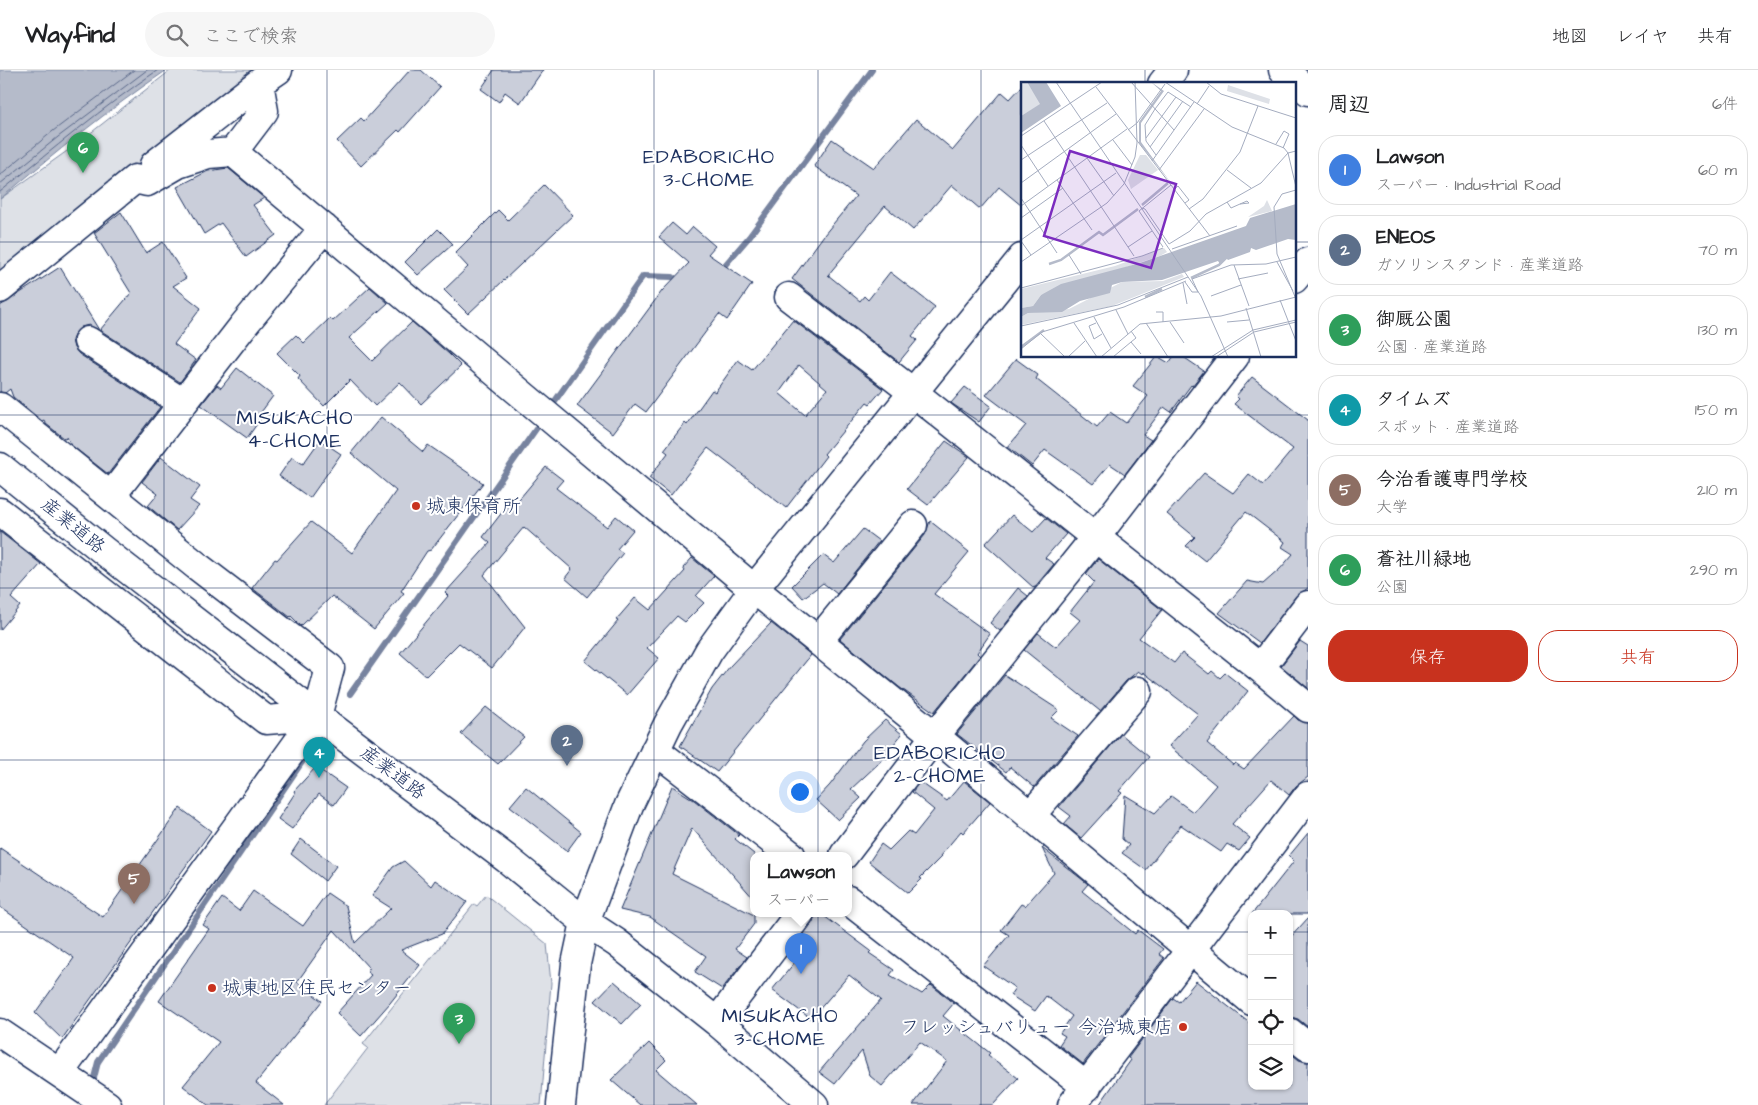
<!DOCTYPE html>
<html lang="ja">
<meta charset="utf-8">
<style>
body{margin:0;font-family:"Architects Daughter","Klee One",sans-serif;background:#f6f6f6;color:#202124}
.controls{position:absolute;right:15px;bottom:15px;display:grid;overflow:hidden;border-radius:10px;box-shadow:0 1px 4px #0004}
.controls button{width:45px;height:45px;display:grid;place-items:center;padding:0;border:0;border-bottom:1px solid #e0e0e0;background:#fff;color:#202124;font:25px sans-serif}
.you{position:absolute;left:799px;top:721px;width:18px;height:18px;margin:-12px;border:4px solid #fff;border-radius:50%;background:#1a73e8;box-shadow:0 0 0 8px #1a73e833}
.badge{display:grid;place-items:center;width:32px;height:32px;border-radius:50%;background:#c8321e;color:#fff;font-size:16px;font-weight:700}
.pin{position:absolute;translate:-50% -41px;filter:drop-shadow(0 1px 2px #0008)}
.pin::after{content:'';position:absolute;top:26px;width:18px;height:15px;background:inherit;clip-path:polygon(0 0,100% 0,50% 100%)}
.popup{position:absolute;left:750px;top:782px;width:102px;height:65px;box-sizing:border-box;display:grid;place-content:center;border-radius:10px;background:#fff;filter:drop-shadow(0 1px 4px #0005);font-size:16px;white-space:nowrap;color:#757577}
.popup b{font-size:19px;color:#202124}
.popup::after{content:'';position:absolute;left:50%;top:100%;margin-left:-10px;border:10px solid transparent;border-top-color:#fff}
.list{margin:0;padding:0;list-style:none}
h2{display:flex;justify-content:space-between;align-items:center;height:65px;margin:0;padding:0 20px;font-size:21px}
h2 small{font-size:16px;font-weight:400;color:#757577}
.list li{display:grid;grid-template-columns:32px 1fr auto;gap:15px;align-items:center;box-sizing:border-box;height:70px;margin:0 10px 10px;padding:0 10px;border:1px solid #e0e0e0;border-radius:20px}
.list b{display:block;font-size:19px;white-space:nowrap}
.list p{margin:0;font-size:16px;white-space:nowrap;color:#757577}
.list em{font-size:16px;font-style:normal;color:#757577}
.actions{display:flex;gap:10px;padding:15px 20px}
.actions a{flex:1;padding:11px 0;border:1px solid #c8321e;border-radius:20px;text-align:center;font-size:18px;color:#c8321e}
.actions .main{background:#c8321e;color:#fff}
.icon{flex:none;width:28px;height:28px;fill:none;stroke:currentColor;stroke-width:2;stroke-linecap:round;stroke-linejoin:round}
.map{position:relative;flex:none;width:1308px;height:1035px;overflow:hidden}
header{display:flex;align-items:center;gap:30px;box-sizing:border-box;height:70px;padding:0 25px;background:#fff;border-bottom:1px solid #e0e0e0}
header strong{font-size:24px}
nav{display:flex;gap:28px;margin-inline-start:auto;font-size:18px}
.search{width:350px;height:45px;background:#f6f6f6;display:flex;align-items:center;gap:12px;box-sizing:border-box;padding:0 18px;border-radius:28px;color:#757577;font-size:19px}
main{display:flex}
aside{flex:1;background:#fff}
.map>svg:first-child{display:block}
</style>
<header>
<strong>Wayfind</strong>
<div class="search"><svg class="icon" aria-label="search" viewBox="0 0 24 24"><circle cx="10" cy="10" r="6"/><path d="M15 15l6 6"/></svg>ここで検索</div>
<nav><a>地図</a><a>レイヤ</a><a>共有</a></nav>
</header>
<main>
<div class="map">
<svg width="1308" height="1035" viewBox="0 0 1308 1035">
<rect width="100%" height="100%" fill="#fff"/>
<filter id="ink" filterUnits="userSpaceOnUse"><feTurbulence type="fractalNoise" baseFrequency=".02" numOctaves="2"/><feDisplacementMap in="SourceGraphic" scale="10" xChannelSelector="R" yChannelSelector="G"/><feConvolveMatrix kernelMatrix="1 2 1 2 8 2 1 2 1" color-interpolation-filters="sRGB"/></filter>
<g filter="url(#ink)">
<!-- green -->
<path fill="#dee1e7" stroke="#7c88a2" d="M171,0H263L193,51L0,207V129L74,76Z
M486,825L547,874L551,913L541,1035H324L368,978L363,974L474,834L477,836Z"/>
<!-- water -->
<path fill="#b5bbca" stroke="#77839f" d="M0,0H167C109,39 54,84 0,129Z"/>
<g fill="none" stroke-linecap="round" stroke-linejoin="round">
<!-- shore -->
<path stroke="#596789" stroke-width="1" d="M0,105L53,61L134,0
M0,114L58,67L147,0
M0,122C52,80 103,37 158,0"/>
<!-- stream -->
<path stroke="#77839f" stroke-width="6" d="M719,202L749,167L872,0
M550,338L643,206L673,207L681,214
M350,624L543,349
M92,1016L98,992L311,679"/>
</g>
<!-- building -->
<path fill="#caceda" stroke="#1b2f5e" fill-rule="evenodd" d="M410,0H421L440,17L400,62L398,60L361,96L337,71L361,48L364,51Z
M494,0H543L520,33L505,22L499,32L481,19Z
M1022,16V136L999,117L980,139L952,115L913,160L885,136L828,205L860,231L864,226L868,230L890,202L935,237L912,266L917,270L899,292L792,209L824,165L856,126L814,96L832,69L874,98L916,49L953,80L1002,22L1010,29Z
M228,98L264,128L253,135L276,165L246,187L221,153L204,164L177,117L208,101Z
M544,115L573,145L468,244L444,220L468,197L455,183L498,140L508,150Z
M121,142L146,183L163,172L186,208L173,216L201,238L174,274L196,290L180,312L100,260L131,223L94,163Z
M672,153L686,165L693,157L715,176L708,184L752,214L727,250L719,244L646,342L635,334L613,363L577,336L662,221L689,193L659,167Z
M438,159L453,174L418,205L405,192Z
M60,197L99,260L89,255L81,257L75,263L72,270L74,278L79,284L160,337L108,404L71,375L67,367L64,368L46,354L44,350L42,351L13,327L10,319L5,323L0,322V236Z
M370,217L388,233L349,268L372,291L412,252L449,284L461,296L421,334L400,312L375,336L350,310L324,336L298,309L300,306L277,283L296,265L304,273L330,248L333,251Z
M793,250L883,319L870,334L867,332L824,384L826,386L786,438L708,378L671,425L649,408L668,383L664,380L685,353L687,355L712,320L715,322L738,290L752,300ZM799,295L827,319L805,345L779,323Z
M1157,286L1169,293L1174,286H1182L1204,301L1192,316L1191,315L1171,342L1164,337L1143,365L1151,370L1125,404L1110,394L1093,414L1045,380L1032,396L1008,377L1026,355L986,325L1016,289L1038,305L1036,309L1097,357L1110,342L1126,353L1148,326L1133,316Z
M237,298L273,326L259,345L262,347L247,368L201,335L217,315L221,318Z
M1252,307L1308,350V518L1296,526L1260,573L1219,543L1247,511L1263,514L1280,499L1293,484L1282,477L1285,472L1246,442L1205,491L1186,476L1195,467L1167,444L1204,403L1233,423L1249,404L1263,415L1293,379L1234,334L1239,329L1236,326Z
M965,317L991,336L979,352L951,333Z
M381,347L423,382L428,375L483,413L431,480L427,481L401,521L404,523L374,559L332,526L301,556L291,546L290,547L252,518L275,489L277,490L311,452L352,483L396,421L351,383Z
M320,370L341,384L310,428L279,406L292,387L303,394Z
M946,371L969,387L928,435L907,419Z
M161,387L200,417L190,430L199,436L177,460L148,436L158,424L142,412Z
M546,397L563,410L556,418L607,457L616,446L633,460L617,479L623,483L587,527L565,508L572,499L524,457L484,505L525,557L492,598L459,573L426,606L400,583L448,526L445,523L490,473L483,467L510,432L515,434Z
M1012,445L1033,462L1046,448L1066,464L1045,488L1054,494L1034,518L985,474Z
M930,451L969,482L934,524L990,564L977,583L980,586L934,642L899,617L840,569L925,465Z
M863,459L879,471L837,524L823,513L803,528L792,516L823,485L834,493Z
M0,462L41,494L11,528L20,536L0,560Z
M692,488L714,506L696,526L704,533L685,552L677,546L647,578L659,588L627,625L585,591L618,551L616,550L635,528L650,540L685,501L683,498Z
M1098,489L1162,540L1139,568L1174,593L1182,583L1209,604L1212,601L1220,608L1225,603L1248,621L1207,673L1233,695L1235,693L1244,699L1294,646L1298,650L1308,653V707L1296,716L1289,725L1271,710L1232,754L1250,768L1239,781L1227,774L1221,782L1181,755L1146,800L1122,783L1129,775L1122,769L1125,725L1155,743L1171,726L1193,742L1216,715L1169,676L1198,644L1143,602L1142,604L1138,601L1126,611L1100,641L1024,580L1038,563L1056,577L1080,550L1070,542L1094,512L1086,504Z
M1018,518L1028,526L1000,561L990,553Z
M771,553L811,585L717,702L680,676L712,619L730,596Z
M1300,571L1308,576V618L1281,596Z
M1005,605L1059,640L1051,648L1078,666L1034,717L1010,697L1006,702L957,664Z
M486,637L524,667L498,694L461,664Z
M885,650L902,664L878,694L851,719L861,728L838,750L816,730L830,715L863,671Z
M1121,664L1149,687L1119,721L1122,723L1081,768L1064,754L1071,746L1059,737Z
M316,697L346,718L334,735L319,724L292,759L278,749L295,723L294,721Z
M964,711L990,732L963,763L961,761L940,786L941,787L920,808L922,809L908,823L869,792L881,774L889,780L908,761L914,765L934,740L912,722L920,712L947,731Z
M672,716L694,730L739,765L735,769L754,784V829L692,758L672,804L754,845V854L735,879L747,887L722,919L695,902L706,886L650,847L620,840Z
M526,717L581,762L567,781L510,736Z
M180,738L211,761L62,969L35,943L74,888L0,837V778L103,847Z
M1308,763V844H1252L1294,791L1289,786Z
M301,769L336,796L325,811L291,784Z
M1042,778L1088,814L1082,821L1135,864L1138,860L1163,879L1159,884L1164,888L1083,994L1059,975L1065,966L1060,963L1072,946L1046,926L1035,941L1010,925L1015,918L983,896L1009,865L1001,860L1021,834L1025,836L1054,803Z
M404,791L431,816L435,810L467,832L442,864L401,880L420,895L390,933L361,966L337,943L371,905L367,902L369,898L334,860L297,912L322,931L256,1013L284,1035H208L183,1016L219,972L159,931L209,859L203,855L222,828L239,841L253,821L303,856L327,823L346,836L355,873L391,838L372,826L393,797Z
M815,843H820L871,881L869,883L894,900L890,905L922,924L931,915L954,933L943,946L990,983L988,985L1018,1008L993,1035H913L947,991L920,972L882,1016L870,1006L862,981L835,1014L819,1002L881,930L849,905L811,949L772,920L809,875L801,868L813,852Z
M1308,848V957L1298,949L1289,947V869Z
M614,911L641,934L622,954L595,931Z
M1196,911L1252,955V1016H1289V982L1299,990L1308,992V1035H1099L1131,990L1128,988L1173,928L1179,932Z
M649,973L666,990L656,1000L697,1035H640L611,1010Z"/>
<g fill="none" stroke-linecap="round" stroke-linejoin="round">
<defs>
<path id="minor" d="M1283,0L1308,21
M1162,14L1173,0
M233,82L264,41L259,13
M154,95L259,13L278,0
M1294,209L1308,192
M0,219L135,109L147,112L178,94L208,84L233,82L754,519L935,666L1252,931
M789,227L914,323L1260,598L1308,638
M88,271L183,333
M0,337L197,496L330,598L317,646L60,1002
M0,397L104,481L317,646L507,789L585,852L617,873L717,952L814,1035
M111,426L243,256L324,158
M0,442L266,650L317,646
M818,571L913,455
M1260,598L1308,535
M655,680L791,785
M1030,746L1138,621
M844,785L935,666L1095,468L1235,286
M848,830L1087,1017
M717,952L800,843
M1289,962L1308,977
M0,963L107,1035
M561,1035L576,894L585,852L629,735L668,654L709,581L754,519L1022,188
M1072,1035L1308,726"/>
</defs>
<!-- minor casing -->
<use href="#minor" stroke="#1b2f5e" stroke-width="31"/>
<!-- minor -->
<use href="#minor" stroke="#fff" stroke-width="28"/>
</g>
</g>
<!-- grid -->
<path fill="none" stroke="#1b2f5e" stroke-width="1" stroke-opacity="0.55" d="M164,0V1035M327,0V1035M491,0V1035M654,0V1035M818,0V1035M981,0V1035M1145,0V14M0,172H1022M1294,172H1308M1145,286V1035M0,345H1308M0,518H1308M0,690H1308M0,862H1252M1289,862H1308"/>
<!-- markers -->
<g fill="#c8321e" stroke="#fff" stroke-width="2">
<circle cx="416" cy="436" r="5"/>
<circle cx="212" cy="918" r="5"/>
<circle cx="1183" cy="957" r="5"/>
</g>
<g text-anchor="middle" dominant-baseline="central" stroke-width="4" stroke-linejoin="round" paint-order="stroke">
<!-- poi labels -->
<g font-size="19" fill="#1b2f5e" stroke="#fff" text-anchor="start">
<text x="426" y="436">城東保育所</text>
<text x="222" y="918">城東地区住民センター</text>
<text x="1173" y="957" text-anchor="end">フレッシュバリュー 今治城東店</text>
</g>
<!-- street labels -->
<g font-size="19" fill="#1b2f5e" stroke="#fff">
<text transform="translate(73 456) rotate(39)">産業道路</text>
<text transform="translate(393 703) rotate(37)">産業道路</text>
</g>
<!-- neighbourhood labels -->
<g font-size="20" letter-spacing="1" fill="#1b2f5e" stroke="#fff">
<text x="709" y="87">EDABORICHO<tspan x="709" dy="23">3-CHOME</tspan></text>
<text x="295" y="348">MISUKACHO<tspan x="295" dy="23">4-CHOME</tspan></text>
<text x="940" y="683">EDABORICHO<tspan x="940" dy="23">2-CHOME</tspan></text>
<text x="780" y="946">MISUKACHO<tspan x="780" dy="23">3-CHOME</tspan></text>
</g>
</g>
<!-- overview -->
<g transform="translate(1021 12)">
<rect width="275" height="275" fill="#fff"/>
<path d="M0,0H6L20,22L0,34ZM207,3L249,17L248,22L206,9ZM119,73H125L137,88L110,107L107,98ZM246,118L251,129L227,135L243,124ZM143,166L146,170L139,174L20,213L12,224L0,226V207L94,184ZM161,192L163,195L91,224L0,243V235L7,231L48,227L101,200L142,199Z" fill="#dee1e7"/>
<path d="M6,0H25L40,24L0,51V34L19,22ZM130,0L143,9L120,41V60L150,101L118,61V40L140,9ZM275,122V158L267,157L235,168L230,166L229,170L207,178L205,176L199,182L197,179L141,198L101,200L91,203L89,211L59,219L41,230L7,231L0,235V226L12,224L20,213L40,202L119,181L225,144L229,136Z" fill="#b5bbca"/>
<path fill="none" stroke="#b5bbca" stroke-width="2.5" d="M121,123L147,101M28,182L40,178L78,150L82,153L117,127M170,196L198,183L207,174M124,215L141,207M0,265L23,248"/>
<path fill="none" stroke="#a4acbf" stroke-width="1" d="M35,0L180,214L207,275M110,0L153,48M144,0L211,45L263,66L267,71L275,105M185,0L200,12L275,36M75,5L189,154M176,22L188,4M23,39L113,174M107,48L116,41L144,2M0,54L81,0M125,56L155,15M92,58L111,83M255,62L263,49L268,52L262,66M0,63L27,104M129,65L162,19M135,73L125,59L124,43L134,27L147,10L170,25M66,76L93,114M0,78L86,21M131,79L173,20M138,88L183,27M206,88L230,106M36,98L71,148M0,101L95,32M153,107L157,104L168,118L164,121M0,116L36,171M206,120L210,126L219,122L226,119L228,121L219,122M0,124L106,47M120,126L124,127L148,162M168,127L182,117L219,70L237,24M0,136L42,106M0,158L95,91M0,159L10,173M148,162L169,149L185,132L240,101L267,71L275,69M107,165L131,149M142,165L118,129L150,103M151,167L216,144M48,173L60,192M121,174L142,166M0,180L86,121L103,102L114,75L116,61L114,0M256,180L272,209M213,183L228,224M171,197L210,183L245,182L275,175M217,197L247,191M164,200L171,210H177L171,197M162,201L166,222M0,206L121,174M190,214L220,203M275,217L256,172L253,125L261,112L275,108M259,218L275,259M225,226L240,275M95,228L107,252M135,230H142V240M73,235L90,266M149,240L163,261M206,240L228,238M53,241L76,275M75,241L68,244L73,257L81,252M125,241L147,275M0,244L97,223L167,195M110,249L115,256L110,260M19,251L44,275M0,267L21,250L103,225L165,199M47,275L64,259M80,275L119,242L200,234L275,215M92,275L110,260L120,272M190,275L232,248L275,238M195,275L233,250L275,240"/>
<path fill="#7b2cbf" fill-opacity="0.15" stroke="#7b2cbf" stroke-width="2.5" d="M49,69L155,102L130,186L23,154Z"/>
<rect width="275" height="275" fill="none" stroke="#1b2f5e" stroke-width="2.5"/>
</g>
</svg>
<div class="controls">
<button>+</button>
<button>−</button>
<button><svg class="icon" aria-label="locate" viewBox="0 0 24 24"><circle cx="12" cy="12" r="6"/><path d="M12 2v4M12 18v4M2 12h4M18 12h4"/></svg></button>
<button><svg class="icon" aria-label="layers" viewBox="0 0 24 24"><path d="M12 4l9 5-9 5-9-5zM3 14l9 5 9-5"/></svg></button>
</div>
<div class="you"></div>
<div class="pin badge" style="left:801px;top:904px;background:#3f7fe0">1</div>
<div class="popup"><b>Lawson</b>スーパー</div>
<div class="pin badge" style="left:567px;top:696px;background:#5c6f8a">2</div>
<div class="pin badge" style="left:459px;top:974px;background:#2e9e5b">3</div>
<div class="pin badge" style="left:319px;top:708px;background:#0f9aa8">4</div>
<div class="pin badge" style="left:134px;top:834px;background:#8d6e63">5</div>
<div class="pin badge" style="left:83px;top:103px;background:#2e9e5b">6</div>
</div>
<aside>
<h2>周辺<small>6件</small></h2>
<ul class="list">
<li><span class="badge" style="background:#3f7fe0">1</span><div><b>Lawson</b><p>スーパー · Industrial Road</p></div><em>60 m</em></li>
<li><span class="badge" style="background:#5c6f8a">2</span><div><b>ENEOS</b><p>ガソリンスタンド · 産業道路</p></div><em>70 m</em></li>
<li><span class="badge" style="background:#2e9e5b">3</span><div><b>御厩公園</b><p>公園 · 産業道路</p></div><em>130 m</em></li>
<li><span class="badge" style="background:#0f9aa8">4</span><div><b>タイムズ</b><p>スポット · 産業道路</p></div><em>150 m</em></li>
<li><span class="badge" style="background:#8d6e63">5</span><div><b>今治看護専門学校</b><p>大学</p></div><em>210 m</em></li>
<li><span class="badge" style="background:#2e9e5b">6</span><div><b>蒼社川緑地</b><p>公園</p></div><em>290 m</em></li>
</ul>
<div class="actions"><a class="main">保存</a><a>共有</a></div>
</aside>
</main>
